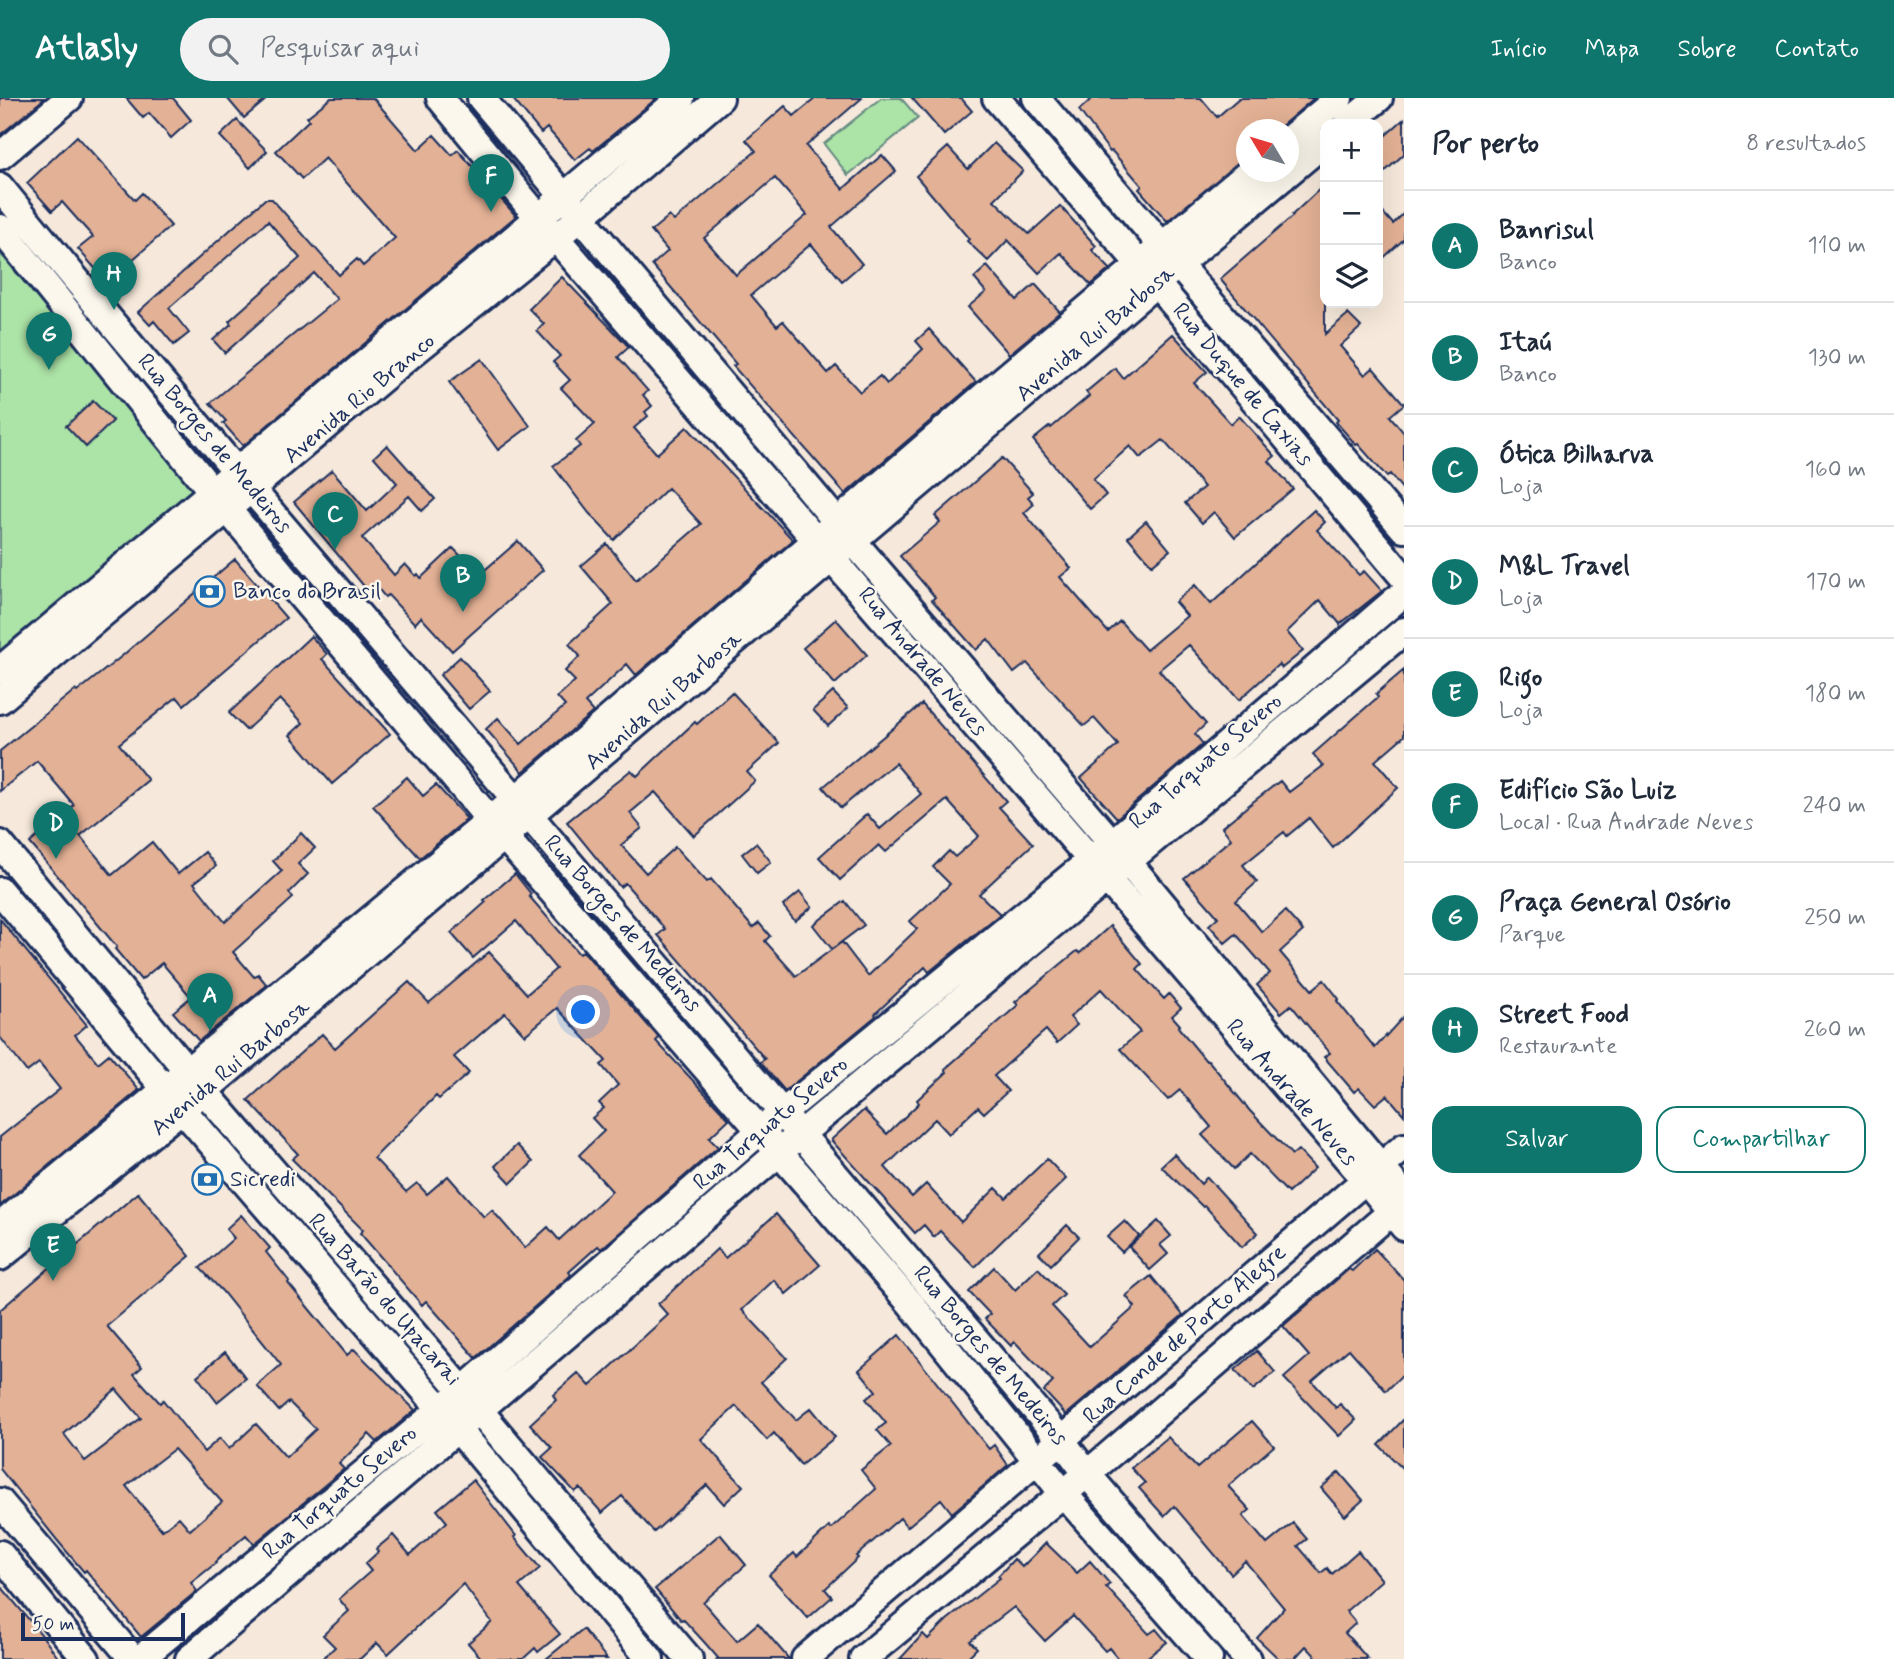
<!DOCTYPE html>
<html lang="pt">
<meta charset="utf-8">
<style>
body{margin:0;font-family:Mynerve,sans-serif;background:#f2f2f3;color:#1f2937}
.controls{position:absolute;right:21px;top:21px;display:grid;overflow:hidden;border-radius:14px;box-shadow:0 7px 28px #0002}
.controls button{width:63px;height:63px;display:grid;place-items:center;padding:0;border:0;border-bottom:2px solid #e0e1e3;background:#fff;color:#1f2937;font:35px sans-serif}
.compass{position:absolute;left:1236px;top:21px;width:63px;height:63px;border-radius:50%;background:#fff;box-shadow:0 7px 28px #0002;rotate:308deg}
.scale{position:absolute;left:21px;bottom:18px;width:164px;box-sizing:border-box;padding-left:7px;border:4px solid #1b2f5e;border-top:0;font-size:19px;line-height:24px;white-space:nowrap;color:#1b2f5e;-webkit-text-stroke:5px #fbf7ec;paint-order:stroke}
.you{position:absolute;left:584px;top:915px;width:24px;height:24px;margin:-18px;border:5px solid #fff;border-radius:50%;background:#1a73e8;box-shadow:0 0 0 10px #1a73e833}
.badge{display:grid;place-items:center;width:46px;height:46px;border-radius:50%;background:#0f766e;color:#fff;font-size:23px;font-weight:700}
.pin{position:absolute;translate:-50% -58px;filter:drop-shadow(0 2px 4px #0008)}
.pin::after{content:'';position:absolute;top:37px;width:24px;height:21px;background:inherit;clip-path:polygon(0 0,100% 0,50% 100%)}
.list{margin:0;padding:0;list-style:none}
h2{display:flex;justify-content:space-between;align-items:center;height:91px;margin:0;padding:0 28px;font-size:30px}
h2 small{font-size:23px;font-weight:400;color:#747a83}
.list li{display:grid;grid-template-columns:46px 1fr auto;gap:21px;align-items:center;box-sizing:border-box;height:112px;padding:0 28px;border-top:2px solid #e0e1e3}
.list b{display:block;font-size:26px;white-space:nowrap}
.list p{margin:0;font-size:23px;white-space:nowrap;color:#747a83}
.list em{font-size:23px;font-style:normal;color:#747a83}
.actions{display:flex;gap:14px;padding:21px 28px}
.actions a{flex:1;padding:16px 0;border:2px solid #0f766e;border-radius:21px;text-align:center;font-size:24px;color:#0f766e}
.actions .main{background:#0f766e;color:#fff}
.icon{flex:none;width:38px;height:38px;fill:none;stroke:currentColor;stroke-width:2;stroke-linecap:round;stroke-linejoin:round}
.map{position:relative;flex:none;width:1404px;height:1561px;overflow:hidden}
header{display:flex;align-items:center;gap:42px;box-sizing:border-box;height:98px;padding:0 35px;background:#0f766e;color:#fff}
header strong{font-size:33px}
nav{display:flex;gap:38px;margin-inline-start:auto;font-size:24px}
.search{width:490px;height:63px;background:#f2f2f3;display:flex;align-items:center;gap:18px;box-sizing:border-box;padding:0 24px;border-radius:38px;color:#747a83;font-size:26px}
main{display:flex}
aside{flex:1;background:#fff}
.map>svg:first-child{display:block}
</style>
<header>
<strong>Atlasly</strong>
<div class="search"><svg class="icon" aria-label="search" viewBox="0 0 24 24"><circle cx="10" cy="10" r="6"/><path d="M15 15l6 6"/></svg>Pesquisar aqui</div>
<nav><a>Início</a><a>Mapa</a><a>Sobre</a><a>Contato</a></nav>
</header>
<main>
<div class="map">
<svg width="1404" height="1561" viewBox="0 0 1404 1561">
<rect width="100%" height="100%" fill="#f6e9db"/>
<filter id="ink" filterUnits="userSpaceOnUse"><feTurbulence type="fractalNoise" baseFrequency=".0143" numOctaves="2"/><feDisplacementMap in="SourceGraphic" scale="14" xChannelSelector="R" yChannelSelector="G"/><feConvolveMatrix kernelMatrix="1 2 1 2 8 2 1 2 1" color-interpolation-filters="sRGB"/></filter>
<g filter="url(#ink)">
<!-- green -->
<path fill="#ace3a6" stroke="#648982" stroke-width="2" d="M881,0H901L918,20L848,77L824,46Z
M0,155L196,390L0,554Z"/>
<!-- building -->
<path fill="#e3b195" stroke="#1b2f5e" stroke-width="2" fill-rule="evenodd" d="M0,0H45L0,37Z
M126,0H173L191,22L171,40L149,15L143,20Z
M227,0H268L244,20Z
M331,0H373L418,52L434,37L452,57L458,52L516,118L243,348L223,325L226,323L210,305L337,201L314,175L225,255L213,242L231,226L229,223L300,160L268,123L169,210L189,235L174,247L154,223L150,227L138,214L265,101H272L339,177L357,161L363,168L395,140L325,60L302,81L276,53L309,22L307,19Z
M512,0H657L593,53L590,50L575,62L547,30L541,35Z
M816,0H862L806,48L843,91L882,57L896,73L831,129L862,166L842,183L811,146L751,197L777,228L783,223L828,275L836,268L860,294L880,278L887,286L923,251L916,243L929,231L976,284L845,396L733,268L736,266L652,167L668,153L651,133L669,118L674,123L756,53L746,42L785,8L794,18ZM775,80L807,117L736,177L704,140Z
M912,0H961L972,13L944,37Z
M1093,0H1201L1217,19L1239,0H1314L1277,32H1247V59L1167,123L1139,91L1142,88L1112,53L1110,54L1079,12Z
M1404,21V56L1378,80V44Z
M237,22L267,53L250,70L220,38Z
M77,38L135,102L142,95L171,128L107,184L78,151L93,139L62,104L52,113L27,85Z
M994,45L1023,73L994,102L1029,136L1060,108L1096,148L1092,152L1110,171L1091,187L1061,155L1039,175L1008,142L988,163L967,143L969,141L916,78L948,49L968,71Z
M1325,86V236L1348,216L1361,229L1340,248L1365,277L1373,270L1404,306L1390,318L1404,335V393L1390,376L1387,379L1358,346L1356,347L1336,324L1338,322L1220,181L1293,118L1292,117Z
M1378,109L1393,126L1404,115V141L1378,165Z
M987,168L1017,202L1035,186L1060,214L1009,256L968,209L986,194L974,180Z
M562,179L629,249L618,259L648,293L643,297L652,308L645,314L648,318L634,330L657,356L687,329L793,442L636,577L627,566L585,605L593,614L523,674L486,631L498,620L521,646L565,608L557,599L575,583L565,573L580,558L569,546L613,506L581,468L607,446L636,482L701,426L668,390L614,442L589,415L553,368L580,348L576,343L595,326L561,290L570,282L553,264L560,258L537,233L544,226L529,211Z
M1173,236L1207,274L1194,285L1231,326L1239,318L1275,358L1269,363L1293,391L1235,439L1214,414L1202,425L1185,405L1204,389L1163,342L1140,360L1130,348L1093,381L1106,397L1090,411L1033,342L1050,328L1051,330L1089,298L1086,294L1115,270L1123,280Z
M482,261L530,328L498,352L449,284Z
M93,303L113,323L86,349L66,328Z
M387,347L435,401L422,413L409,398L362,440L394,477L405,466L416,478L418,476L421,480L453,450L479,477L518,443L543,472L452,553L421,519L415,526L388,497L385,499L375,487L368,493L294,404L332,372L367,413L397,385L374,359Z
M1002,360L1033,395L1028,399L1034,406L1024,415L1071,470L1060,479L1108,534L1120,523L1146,552L1187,518L1175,504L1195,487L1211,506L1314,412L1325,424L1317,432L1359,477L1364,473L1382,493L1340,526L1320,502L1287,534L1303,553L1282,570L1279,566L1239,602L1189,547L1159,572L1206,626L1195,636L1203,646L1117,720L1081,680L1118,647L1094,620L1084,628L1027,565L1014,575L988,541L976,552L932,502L935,499L900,458L940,424L935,418Z
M1146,423L1170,452L1152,467L1128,439Z
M235,461L286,520L184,607L177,599L119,646L148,682L80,738L112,777L152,744L178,776L205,754L216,768L194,785L225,824L282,773L273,763L301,735L315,750L298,766L308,776L289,795L293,800L233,854L254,879L258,876L267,887L199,943L173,914L191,899L162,865L141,882L115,851L117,849L30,745L74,707L37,663L0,693V653L75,592L77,594L122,558Z
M836,521L867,557L835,586L803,550Z
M311,538L327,556L322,561L390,636L332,686L290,637L303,625L280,601L246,632L229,615Z
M460,559L490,593L469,611L440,577Z
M1404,572V638L1375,663L1398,690L1333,750L1309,720L1287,738L1284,734L1243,767L1257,784L1236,803L1262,834L1285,813L1303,833L1280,854L1312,892L1324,882L1339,901L1337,903L1375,950L1404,918V1017L1387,997L1375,1007L1359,990L1354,994L1324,959L1330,955L1291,907L1281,915L1257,887L1270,875L1236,836L1225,845L1209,827L1218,819L1184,780L1231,741L1222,729L1254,703L1280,683L1289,694L1323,668L1313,656L1378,599L1376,596Z
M732,594L779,645L747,674L755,683L694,738L655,694L630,715L642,730L621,747L646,775L675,749L707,784L711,781L753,830L759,825L770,838L765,843L796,878L842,844L868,878L917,831L910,823L950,786L933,769L949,753L955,759L979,738L947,702L886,754L879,747L840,782L819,759L867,716L880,731L921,696L895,665L841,710L823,689L922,606L1006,703L999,709L1033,746L979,796L1000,816L929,874L925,869L875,916L876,918L785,993L760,964L765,961L658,837L665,831L625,785L620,789L567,724L631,672L637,678L695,624L697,626Z
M833,594L848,610L828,628L813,612Z
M407,679L423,698L436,687L467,721L420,760L373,708Z
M756,745L771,764L757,775L742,756Z
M515,776L531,796L529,798L579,856L583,853L659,940L656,943L729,1021L709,1040L718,1049L601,1151L598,1148L569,1174L571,1177L476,1260L426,1203L422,1207L360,1135L363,1132L292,1061L298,1056L248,1002L322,936L335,950L409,884L429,905L489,854L527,896L556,871L516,823L473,860L451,835L486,804L484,802ZM557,910L606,963L601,967L618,987L599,1005L604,1010L592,1020L604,1033L579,1057L612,1093L559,1142L548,1129L525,1150L492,1112L484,1119L448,1078L427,1096L417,1085L406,1094L374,1060L436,998L439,1001L469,975L454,959L505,915L525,937Z
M800,794L812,809L795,823L783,808Z
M845,803L864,827L832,851L813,827Z
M0,821L87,927L75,937L98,965L109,956L139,992L0,1108V1039L60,991L39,965L27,974L0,939Z
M1110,828L1142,866L1137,871L1164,901L1169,896L1181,910L1172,918L1180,927L1178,929L1206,963L1208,962L1250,1013L1292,1057L1298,1052L1315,1070L1288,1095L1250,1056L1234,1071L1202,1037L1211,1029L1180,992L1168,1002L1120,951L1140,934L1101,891L1070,919L1077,927L1057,945L1046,932L994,978L1008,993L984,1015L978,1009L949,1036L935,1021L885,1069L912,1099L926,1086L961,1124L996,1090L1006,1100L1047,1061L1066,1081L975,1169L940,1133L934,1139L924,1127L915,1135L831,1042L864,1012L887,1036L919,1005L917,1002L947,974L945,971L1018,907L1015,904L1077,853L1080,855Z
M517,1047L533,1064L511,1085L495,1068Z
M1174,1056L1201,1086L1207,1079L1258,1135L1242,1149L1205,1108L1203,1109L1161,1068Z
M138,1095L190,1158L107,1228L142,1269L134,1276L160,1305L163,1302L204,1354L220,1340L229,1351L256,1326L286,1359L316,1331L289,1304L279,1313L257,1288L281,1267L222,1193L200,1170L234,1140L226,1131L241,1117L270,1150L266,1154L289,1183L288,1185L347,1257L354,1251L415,1312L377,1344L369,1336L339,1366L344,1371L254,1446L246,1437L215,1464L216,1465L191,1485L197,1493L141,1539L86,1472L84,1474L57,1442L0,1371V1212ZM116,1291L141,1320L85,1363L64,1336ZM174,1351L222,1404L190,1432L179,1419L162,1432L126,1388Z
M776,1116L820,1167L786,1196L774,1182L742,1212L787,1260L761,1284L796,1322L811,1310L835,1339L801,1367L774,1335L767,1342L736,1308L701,1341L743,1388L724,1406L707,1387L654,1434L622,1398L602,1415L580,1390L575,1394L542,1359L552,1350L530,1326L556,1302L553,1297L578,1275L590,1288L668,1217L658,1206L717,1151L725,1160Z
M1125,1123L1139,1138L1122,1154L1107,1139Z
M1158,1123L1171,1138L1160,1147L1168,1156L1150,1172L1129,1149Z
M1067,1127L1079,1139L1051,1167L1039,1155Z
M1375,1151L1404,1182V1276L1386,1293L1349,1251L1312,1283L1336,1310L1340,1306L1356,1322L1339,1338L1284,1280L1309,1258L1283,1228L1349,1171L1352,1173Z
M994,1169L1015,1192L1038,1170L1064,1197L1052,1208L1090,1249L1135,1209L1126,1198L1151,1178L1183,1217L1066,1317L1044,1293L1053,1284L1015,1244L1011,1248L985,1221L990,1216L969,1194Z
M899,1237L989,1351L994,1347L1008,1367L952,1415L941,1401L907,1429L900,1420L856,1458L858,1460L825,1491L832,1499L808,1520L769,1477L794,1455L797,1459L829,1429L831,1431L876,1391L861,1372L891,1348L877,1332L886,1325L866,1301L876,1293L859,1272Z
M1257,1253L1275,1274L1253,1292L1235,1272Z
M225,1254L246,1280L217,1304L197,1278Z
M1404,1321V1372L1379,1347Z
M1252,1323L1274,1348L1228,1388L1250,1412L1243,1418L1267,1446L1293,1425L1307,1441L1298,1448L1321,1475L1327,1470L1332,1476L1358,1453L1382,1482L1346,1513L1356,1525L1345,1535L1368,1561H1318L1306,1548L1294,1561H1279L1257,1540L1284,1510L1245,1463L1231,1476L1174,1408L1164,1418L1139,1390L1145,1385L1131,1370L1168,1339L1197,1370Z
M1339,1374L1363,1402L1345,1418L1321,1390Z
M473,1382L516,1438L514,1439L540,1470L519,1488L560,1536L538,1554L535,1550L523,1561H482L468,1545L492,1524L463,1486L388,1556L377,1545L360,1561H322L335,1549L323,1537L349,1513L339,1501L371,1473L365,1466L378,1454L376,1451L393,1437L410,1457L447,1424L437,1412Z
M720,1436L746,1467L703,1504L737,1543L758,1525L789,1561H717L718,1560L705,1545L683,1521L681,1522L655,1491Z
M1046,1445L1077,1475L1090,1463L1110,1486L1106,1489L1149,1536L1156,1531L1167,1544L1145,1561H1118L1109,1550L1105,1553L1073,1518L1045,1543L1014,1509L970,1543L977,1550L966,1561H900L923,1536L928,1541L947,1522L1000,1480L998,1478L1014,1461L1022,1469Z
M0,1487L41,1536L59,1561H0Z
M583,1531L607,1561H546Z"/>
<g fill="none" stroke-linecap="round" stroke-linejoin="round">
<defs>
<path id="minor" d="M440,0L538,119L1366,1082L1404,1129
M481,0L852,442L1112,745L1404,1097
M996,0L1156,185L1404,480
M1036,0L1404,431
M1347,26L1379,0
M1288,42L1339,0
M0,58L69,0
M0,89C90,200 183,309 275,419C536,728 801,1034 1062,1343L1087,1376L1247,1561
M0,130L211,392L490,722L911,1206L1063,1395L1209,1561
M0,572L681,0
M0,602L409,258L581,119L720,0
M0,746L204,993L462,1292L689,1561
M0,793L182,1011L458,1331L650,1561
M0,1128L515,702L986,296L1250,74
M0,1159L204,993L1156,185L1325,44
M0,1404L133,1561
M0,1456L86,1561
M140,1561L440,1312L759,1034L1112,745L1404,495
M189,1561L802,1035L1404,533
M805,1561L1404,1049
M863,1561L1087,1376L1404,1103"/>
</defs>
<!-- minor casing -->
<use href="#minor" stroke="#1b2f5e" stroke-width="32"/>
<!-- minor -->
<use href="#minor" stroke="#fbf7ec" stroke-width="26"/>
</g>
</g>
<!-- icons -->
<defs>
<symbol id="bank-ring" viewBox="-11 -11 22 22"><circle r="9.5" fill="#fbf7ec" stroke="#1f6fb2" stroke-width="1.5"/><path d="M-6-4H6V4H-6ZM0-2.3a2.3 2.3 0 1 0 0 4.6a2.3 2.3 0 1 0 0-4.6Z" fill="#1f6fb2"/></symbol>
</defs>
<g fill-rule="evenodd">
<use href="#bank-ring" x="192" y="476" width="35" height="35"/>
<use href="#bank-ring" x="190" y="1064" width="35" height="35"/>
</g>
<g text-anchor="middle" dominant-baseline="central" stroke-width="5" stroke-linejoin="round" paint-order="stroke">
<!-- street labels -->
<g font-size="23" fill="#1b2f5e" stroke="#fbf7ec">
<text transform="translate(1096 236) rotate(-40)">Avenida Rui Barbosa</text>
<text transform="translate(1242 287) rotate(50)">Rua Duque de Caxias</text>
<text transform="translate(360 301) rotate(-40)">Avenida Rio Branco</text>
<text transform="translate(214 346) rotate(50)">Rua Borges de Medeiros</text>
<text transform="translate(922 564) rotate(50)">Rua Andrade Neves</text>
<text transform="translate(664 603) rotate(-41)">Avenida Rui Barbosa</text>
<text transform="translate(1206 664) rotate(-41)">Rua Torquato Severo</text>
<text transform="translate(622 826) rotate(49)">Rua Borges de Medeiros</text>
<text transform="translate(231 970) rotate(-40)">Avenida Rui Barbosa</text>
<text transform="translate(1291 995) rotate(49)">Rua Andrade Neves</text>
<text transform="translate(771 1026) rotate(-40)">Rua Torquato Severo</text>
<text transform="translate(384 1202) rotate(49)">Rua Barão do Upacarai</text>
<text transform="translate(1185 1237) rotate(-41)">Rua Conde de Porto Alegre</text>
<text transform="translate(990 1258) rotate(50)">Rua Borges de Medeiros</text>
<text transform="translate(340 1395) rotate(-40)">Rua Torquato Severo</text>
</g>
<!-- poi labels -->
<g font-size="23" fill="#1b2f5e" stroke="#fbf7ec" text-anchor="start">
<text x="233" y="494">Banco do Brasil</text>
<text x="230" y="1082">Sicredi</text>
</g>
</g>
</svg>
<div class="controls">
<button>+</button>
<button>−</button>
<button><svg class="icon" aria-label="layers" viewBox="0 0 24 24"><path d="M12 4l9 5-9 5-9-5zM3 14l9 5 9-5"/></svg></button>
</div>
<svg class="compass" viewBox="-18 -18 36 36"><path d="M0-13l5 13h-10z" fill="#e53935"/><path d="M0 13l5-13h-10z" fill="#747a83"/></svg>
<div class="scale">50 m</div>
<div class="you"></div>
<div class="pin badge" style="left:210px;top:933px">A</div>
<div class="pin badge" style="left:463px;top:514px">B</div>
<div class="pin badge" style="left:335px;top:452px">C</div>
<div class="pin badge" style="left:56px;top:761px">D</div>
<div class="pin badge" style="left:53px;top:1183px">E</div>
<div class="pin badge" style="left:491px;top:114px">F</div>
<div class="pin badge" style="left:49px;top:272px">G</div>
<div class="pin badge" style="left:114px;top:212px">H</div>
</div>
<aside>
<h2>Por perto<small>8 resultados</small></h2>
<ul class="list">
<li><span class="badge">A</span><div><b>Banrisul</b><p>Banco</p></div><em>110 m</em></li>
<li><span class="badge">B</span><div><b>Itaú</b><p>Banco</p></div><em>130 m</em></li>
<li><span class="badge">C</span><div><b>Ótica Bilharva</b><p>Loja</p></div><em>160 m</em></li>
<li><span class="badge">D</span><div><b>M&amp;L Travel</b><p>Loja</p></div><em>170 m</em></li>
<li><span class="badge">E</span><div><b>Rigo</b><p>Loja</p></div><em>180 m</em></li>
<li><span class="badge">F</span><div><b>Edifício São Luiz</b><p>Local · Rua Andrade Neves</p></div><em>240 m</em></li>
<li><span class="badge">G</span><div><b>Praça General Osório</b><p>Parque</p></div><em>250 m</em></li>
<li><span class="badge">H</span><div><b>Street Food</b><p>Restaurante</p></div><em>260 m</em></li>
</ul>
<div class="actions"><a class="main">Salvar</a><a>Compartilhar</a></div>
</aside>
</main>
